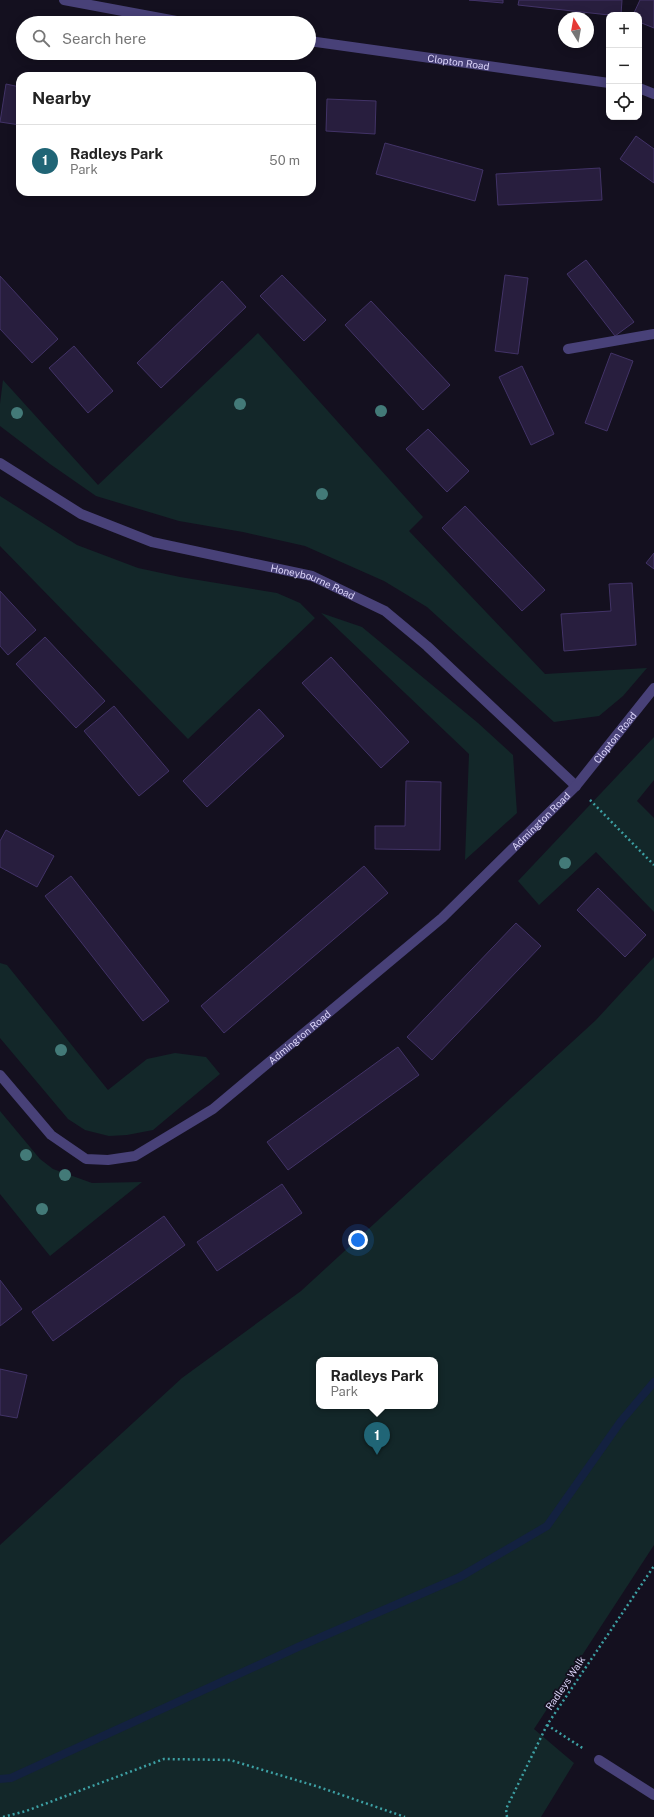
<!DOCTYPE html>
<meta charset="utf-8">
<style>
body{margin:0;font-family:"Public Sans",sans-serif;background:#f2f2f2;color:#222}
.controls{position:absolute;right:12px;top:12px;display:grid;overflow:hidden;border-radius:8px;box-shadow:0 2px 10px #0003}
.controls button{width:36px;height:36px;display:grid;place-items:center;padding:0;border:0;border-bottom:1px solid #e0e0e0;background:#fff;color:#222;font:20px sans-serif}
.compass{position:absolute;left:558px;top:12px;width:36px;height:36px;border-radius:50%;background:#fff;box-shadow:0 2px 10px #0003;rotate:349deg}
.you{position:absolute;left:358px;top:1240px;width:14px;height:14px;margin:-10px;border:3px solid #fff;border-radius:50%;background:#1a73e8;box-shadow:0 0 0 6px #1a73e833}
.badge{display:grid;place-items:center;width:26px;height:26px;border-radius:50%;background:#206576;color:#fff;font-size:13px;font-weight:700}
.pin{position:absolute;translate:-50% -33px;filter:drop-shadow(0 1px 2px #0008)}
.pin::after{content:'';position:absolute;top:21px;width:14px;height:12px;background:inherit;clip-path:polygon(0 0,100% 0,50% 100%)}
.popup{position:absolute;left:316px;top:1357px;width:122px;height:52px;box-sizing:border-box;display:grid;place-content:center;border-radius:8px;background:#fff;filter:drop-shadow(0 1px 3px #0005);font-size:13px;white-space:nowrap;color:#767676}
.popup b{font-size:15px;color:#222}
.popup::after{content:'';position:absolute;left:50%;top:100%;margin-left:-8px;border:8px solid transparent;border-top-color:#fff}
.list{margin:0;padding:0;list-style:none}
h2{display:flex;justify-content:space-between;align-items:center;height:52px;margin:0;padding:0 16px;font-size:17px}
h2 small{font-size:13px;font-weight:400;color:#767676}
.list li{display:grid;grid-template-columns:26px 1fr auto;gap:12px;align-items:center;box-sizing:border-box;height:72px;padding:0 16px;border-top:1px solid #e0e0e0}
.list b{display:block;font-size:15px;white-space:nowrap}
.list p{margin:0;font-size:13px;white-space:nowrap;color:#767676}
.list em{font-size:13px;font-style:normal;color:#767676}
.icon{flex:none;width:22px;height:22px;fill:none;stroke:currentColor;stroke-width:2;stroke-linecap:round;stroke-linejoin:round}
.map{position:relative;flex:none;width:654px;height:1817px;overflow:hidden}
.search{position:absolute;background:#fff;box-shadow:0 2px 10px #0003;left:16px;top:16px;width:300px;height:44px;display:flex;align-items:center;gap:10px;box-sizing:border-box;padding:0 14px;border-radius:22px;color:#767676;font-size:15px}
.panel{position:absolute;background:#fff;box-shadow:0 2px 10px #0003;left:16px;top:72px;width:300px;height:124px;border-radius:12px}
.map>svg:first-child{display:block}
</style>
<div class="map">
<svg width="654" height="1817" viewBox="0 0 654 1817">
<rect width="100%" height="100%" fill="#14101f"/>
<!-- green -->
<path fill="#132729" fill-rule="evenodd" d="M258,333L423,517L409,531L545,674L647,668L623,696L599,716L554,722L427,607L384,581L305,546L243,532L179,521L96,496L50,464L0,426V404L3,380L98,485Z
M0,496L77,545L138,568L180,577L277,593L300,603L315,618L188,739L0,546Z
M321,613L362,627L478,723L513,755L517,813L465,860L469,754Z
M654,737V780L637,801L654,818V912L596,852L539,905L518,881Z
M654,957V1545L534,1729L574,1763L541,1817H0V1545L182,1378L301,1291L596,1020ZM319,1360H435V1406H319Z
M0,963L7,965L108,1090L147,1059L175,1053L206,1057L220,1074L153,1130L127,1135L109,1136L85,1130L68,1119L0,1038Z
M0,1111L40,1159L53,1169L92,1183L142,1182L50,1256L0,1194Z"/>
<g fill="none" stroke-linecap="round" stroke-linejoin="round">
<!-- stream -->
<path stroke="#132140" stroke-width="8" d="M0,1779L11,1778L298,1647L460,1577L547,1526L621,1421L654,1382"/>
</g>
<!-- building -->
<path fill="#281e3e" stroke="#423367" d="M469,0H503V3Z
M519,0H622L621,15H609L518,5Z
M640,0H654V28L639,22V15H633Z
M6,84L20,87V125L0,122Z
M327,99L376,101L375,134L326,131Z
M636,136L654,149V183L620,159Z
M385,143L483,170L475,201L376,174Z
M600,168L602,200L498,205L496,174Z
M586,260L634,322L615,336L567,274Z
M282,275L326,320L304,341L260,296Z
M505,275L528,278L518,354L495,351Z
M0,276L58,339L32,363L0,329Z
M222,281L246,307L161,388L137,363Z
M371,301L450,385L423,410L345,325Z
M74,346L113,391L88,413L49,368Z
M611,353L633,361L607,431L585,423Z
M522,366L554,434L531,445L499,377Z
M428,429L469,471L447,492L406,449Z
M465,506L545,590L522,611L442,528Z
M654,553V569L646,563Z
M632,583L636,645L564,651L561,614L611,611L609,584Z
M0,591L36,630L8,655L0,646Z
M45,637L105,701L76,728L16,664Z
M331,657L409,742L381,768L302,683Z
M114,706L169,771L139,796L84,731Z
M259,709L284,736L207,807L183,781Z
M406,781L441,782L440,850L375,849V826H405Z
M6,830L54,856L37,887L0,867V841Z
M364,866L388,893L224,1033L201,1006Z
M71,876L169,1001L143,1021L45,896Z
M598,888L646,935L625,957L577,910Z
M516,923L541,946L432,1060L407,1037Z
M398,1047L419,1075L288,1170L267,1142Z
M282,1184L302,1213L217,1271L197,1242Z
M164,1216L185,1245L53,1341L32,1312Z
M0,1280L22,1309L0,1326Z
M0,1369L27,1375L17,1418L0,1415Z"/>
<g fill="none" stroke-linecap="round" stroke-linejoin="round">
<!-- path -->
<path stroke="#3da0a4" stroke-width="2.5" stroke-dasharray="2 3" stroke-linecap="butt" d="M590,800L654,865
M547,1725L584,1749
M3,1817L26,1811L164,1759L230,1760L319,1787L405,1817
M507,1817L506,1809L547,1725L654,1566"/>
<!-- service -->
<path stroke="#484178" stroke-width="10" d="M568,349L654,334"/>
<!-- minor -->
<g stroke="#484178" stroke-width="10">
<path d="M64,0L187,23"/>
<path id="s1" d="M309,41L609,83"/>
<path d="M639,88L654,94"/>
<path id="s2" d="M0,463L81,514L152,542L312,576L385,611L427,646L576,786"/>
<path id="s3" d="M0,1075L51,1135L86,1159L108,1160L135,1156L213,1109L442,918L576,786L654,688"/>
<path d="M599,1760L654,1795"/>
</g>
</g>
<!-- trees -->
<g fill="#437a78">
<circle cx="240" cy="404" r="6"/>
<circle cx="381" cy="411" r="6"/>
<circle cx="17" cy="413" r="6"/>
<circle cx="322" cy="494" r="6"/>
<circle cx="565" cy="863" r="6"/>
<circle cx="61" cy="1050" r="6"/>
<circle cx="26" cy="1155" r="6"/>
<circle cx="65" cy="1175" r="6"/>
<circle cx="42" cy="1209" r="6"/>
</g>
<g text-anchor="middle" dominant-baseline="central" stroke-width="3.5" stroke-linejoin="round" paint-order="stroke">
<!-- street labels -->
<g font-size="10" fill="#dbd4f9" stroke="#14101f">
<text stroke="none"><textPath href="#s1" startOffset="151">Clopton Road</textPath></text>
<text stroke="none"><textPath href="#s2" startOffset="338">Honeybourne Road</textPath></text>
<text stroke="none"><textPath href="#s3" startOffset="810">Clopton Road</textPath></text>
<text stroke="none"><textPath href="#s3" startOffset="698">Admington Road</textPath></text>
<text stroke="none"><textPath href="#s3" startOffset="374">Admington Road</textPath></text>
<text transform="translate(565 1683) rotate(-56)">Radleys Walk</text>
</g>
</g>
</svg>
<div class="controls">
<button>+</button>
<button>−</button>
<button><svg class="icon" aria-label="locate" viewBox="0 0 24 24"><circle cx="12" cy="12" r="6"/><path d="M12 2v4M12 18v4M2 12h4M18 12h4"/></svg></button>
</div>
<svg class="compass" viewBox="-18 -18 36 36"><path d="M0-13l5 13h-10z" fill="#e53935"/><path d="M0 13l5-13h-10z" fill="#767676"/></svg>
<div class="you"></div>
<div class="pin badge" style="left:377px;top:1455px">1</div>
<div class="popup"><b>Radleys Park</b>Park</div>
<div class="search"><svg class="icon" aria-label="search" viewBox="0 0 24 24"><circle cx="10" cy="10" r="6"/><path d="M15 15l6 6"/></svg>Search here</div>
<section class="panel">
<h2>Nearby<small></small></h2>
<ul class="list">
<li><span class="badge">1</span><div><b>Radleys Park</b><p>Park</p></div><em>50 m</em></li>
</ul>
</section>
</div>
